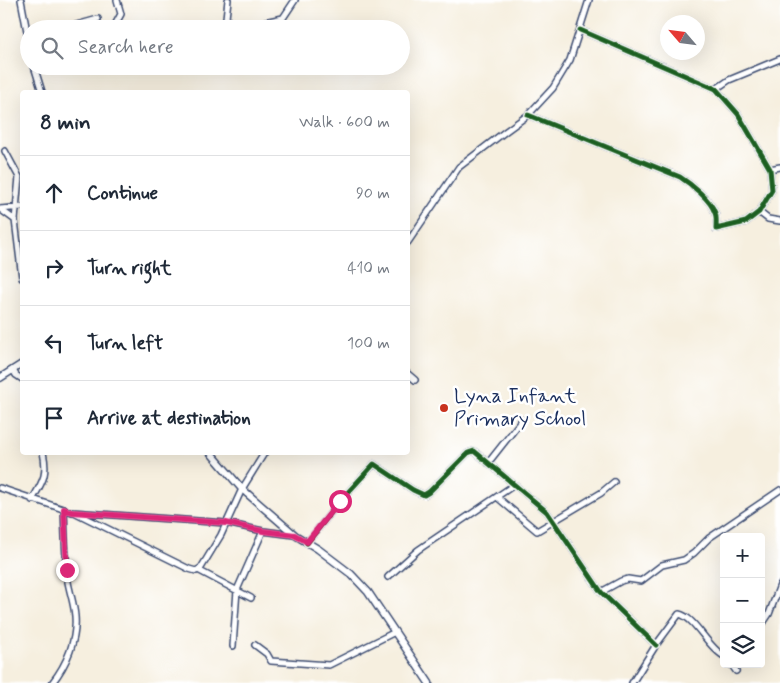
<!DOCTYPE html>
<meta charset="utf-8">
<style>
body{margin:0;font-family:Mynerve,sans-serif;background:#f2f2f3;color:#1f2937}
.controls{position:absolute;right:15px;bottom:15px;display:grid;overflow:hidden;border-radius:5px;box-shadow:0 5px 20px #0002}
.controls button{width:45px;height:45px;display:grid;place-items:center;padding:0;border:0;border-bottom:1px solid #e0e1e3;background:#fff;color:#1f2937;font:25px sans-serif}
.compass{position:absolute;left:660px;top:15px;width:45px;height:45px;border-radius:50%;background:#fff;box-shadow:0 5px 20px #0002;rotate:298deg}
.stop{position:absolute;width:15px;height:15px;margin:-11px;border:4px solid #db2777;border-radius:50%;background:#fff}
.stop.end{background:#db2777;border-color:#fff;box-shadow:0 1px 5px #0008}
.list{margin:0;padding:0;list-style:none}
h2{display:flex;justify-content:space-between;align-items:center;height:65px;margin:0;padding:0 20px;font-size:21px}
h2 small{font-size:16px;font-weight:400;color:#747a83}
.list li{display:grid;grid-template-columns:32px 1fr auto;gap:15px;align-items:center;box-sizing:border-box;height:75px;padding:0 20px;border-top:1px solid #e0e1e3}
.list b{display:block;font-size:19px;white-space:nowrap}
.list em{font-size:16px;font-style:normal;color:#747a83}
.icon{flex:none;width:28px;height:28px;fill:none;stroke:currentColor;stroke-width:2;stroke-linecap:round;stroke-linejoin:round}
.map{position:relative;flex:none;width:780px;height:683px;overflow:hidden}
.search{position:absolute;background:#fff;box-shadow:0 5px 20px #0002;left:20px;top:20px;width:390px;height:55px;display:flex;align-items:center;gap:12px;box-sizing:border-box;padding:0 18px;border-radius:28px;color:#747a83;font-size:19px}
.panel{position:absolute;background:#fff;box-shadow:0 5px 20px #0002;left:20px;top:90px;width:390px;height:365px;border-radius:5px}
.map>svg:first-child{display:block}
</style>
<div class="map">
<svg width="780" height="683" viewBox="0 0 780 683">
<rect width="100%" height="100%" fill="#fff"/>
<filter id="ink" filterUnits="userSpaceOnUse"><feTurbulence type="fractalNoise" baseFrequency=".02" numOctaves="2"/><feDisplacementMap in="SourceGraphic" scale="10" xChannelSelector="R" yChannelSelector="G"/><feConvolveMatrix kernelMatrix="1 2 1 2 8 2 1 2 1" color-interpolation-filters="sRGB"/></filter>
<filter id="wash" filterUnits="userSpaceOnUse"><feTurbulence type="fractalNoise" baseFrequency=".0096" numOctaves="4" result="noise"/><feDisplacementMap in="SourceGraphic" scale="20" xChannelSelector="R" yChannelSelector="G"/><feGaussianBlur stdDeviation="1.12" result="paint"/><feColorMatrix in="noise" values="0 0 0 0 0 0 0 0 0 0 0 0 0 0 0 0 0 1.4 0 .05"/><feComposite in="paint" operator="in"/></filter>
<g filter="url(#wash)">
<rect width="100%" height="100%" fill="#f6efdf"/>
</g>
<g filter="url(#ink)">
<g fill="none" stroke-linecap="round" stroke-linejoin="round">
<defs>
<path id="minor" d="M21,0L29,42
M115,25L121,14L117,0
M225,26L231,29L283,18L295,0
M225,27L228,0
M62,29L98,19
M34,66L42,92
M214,67V66
M716,89L729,80L780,59
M528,115L680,177C691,184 711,200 715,213C717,217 716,224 716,229L746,222L759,212L772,190L770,169L738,114L716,89L580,30
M5,151L19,177L15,220L22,278
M770,169L780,167
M0,209L22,207
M0,209L15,220
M759,212L768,219L780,221
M408,242L459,167L506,131L528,115L553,88L570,60L589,0
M13,370L16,375L22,379
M408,374L415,380
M488,463L522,420
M0,488L72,512L226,523L263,531L294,535
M497,497L537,531L601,493L614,482
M32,500C43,481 48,475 43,452
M76,513L189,569L196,571L201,568L221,535L242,489L265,452
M307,543L340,501L374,464L413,490L424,495L429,492L468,453L474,451L547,512L601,592L656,645
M198,570L251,598
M388,577L418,550L514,485
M601,592L621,581L628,579L641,581L662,565L684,560L694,553L709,538L780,490
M761,626L769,614L780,585
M255,645L267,654L271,661L329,665L395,632
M233,646L237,590L263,531
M731,664L736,671
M52,683C67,664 77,640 75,616C74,604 70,593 68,582C65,558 65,533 64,509
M632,683L656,645L679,614C695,617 708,648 724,656"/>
<path id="major" d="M0,378L22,364
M210,452L242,489L295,535L318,549L351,574L368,592L429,683"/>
</defs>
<!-- minor casing -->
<use href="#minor" stroke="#3c4c71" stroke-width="8"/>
<!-- major casing -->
<use href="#major" stroke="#3c4c71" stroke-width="9"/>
<!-- minor -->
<use href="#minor" stroke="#fff" stroke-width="5"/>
<!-- major -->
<use href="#major" stroke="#fff" stroke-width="6"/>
<defs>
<path id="cycleway" d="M528,115L680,177C691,184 711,200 715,213C717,217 716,224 716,229L746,222L759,212L772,190L770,169L738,114L716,89L580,30
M307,543L340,501L374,464L413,490L424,495L429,492L468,453L474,451L547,512L601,592L656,645"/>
</defs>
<!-- cycleway casing -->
<use href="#cycleway" stroke="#fff" stroke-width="8"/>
<!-- cycleway -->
<use href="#cycleway" stroke="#1b5e20" stroke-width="5"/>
</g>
</g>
<g fill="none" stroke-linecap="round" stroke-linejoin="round" filter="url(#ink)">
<!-- route -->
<path stroke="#db2777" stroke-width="6" d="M67,570L64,509L72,512L226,523L263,531L295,535L307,542L340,501"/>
</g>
<!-- markers -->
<circle fill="#c8321e" stroke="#fff" stroke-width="2" cx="444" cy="408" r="5"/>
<g text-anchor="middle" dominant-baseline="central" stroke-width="5" stroke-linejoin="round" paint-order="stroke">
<!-- poi labels -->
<g font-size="20" fill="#1b2f5e" stroke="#fff" text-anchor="start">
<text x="454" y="396">Lyna Infant<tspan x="454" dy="23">Primary School</tspan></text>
</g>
</g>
</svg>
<div class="controls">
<button>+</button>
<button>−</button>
<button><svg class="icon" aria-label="layers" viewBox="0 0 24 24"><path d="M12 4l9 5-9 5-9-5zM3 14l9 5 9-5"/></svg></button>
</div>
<svg class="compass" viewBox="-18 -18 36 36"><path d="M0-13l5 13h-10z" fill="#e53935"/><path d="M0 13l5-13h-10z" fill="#747a83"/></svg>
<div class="stop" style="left:340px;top:501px"></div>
<div class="stop end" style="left:67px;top:570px"></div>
<div class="search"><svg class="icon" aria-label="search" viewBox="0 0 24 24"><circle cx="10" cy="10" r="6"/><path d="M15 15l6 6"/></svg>Search here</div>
<section class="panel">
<h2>8 min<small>Walk · 600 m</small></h2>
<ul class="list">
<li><svg class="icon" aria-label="ahead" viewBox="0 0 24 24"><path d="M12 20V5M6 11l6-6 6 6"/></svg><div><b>Continue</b></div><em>90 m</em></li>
<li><svg class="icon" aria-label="right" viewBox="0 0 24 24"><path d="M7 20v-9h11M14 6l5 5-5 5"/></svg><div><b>Turn right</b></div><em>410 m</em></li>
<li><svg class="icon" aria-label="left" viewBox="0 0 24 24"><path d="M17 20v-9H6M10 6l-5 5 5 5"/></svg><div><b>Turn left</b></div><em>100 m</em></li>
<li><svg class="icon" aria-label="arrive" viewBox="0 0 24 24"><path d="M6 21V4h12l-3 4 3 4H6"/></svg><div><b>Arrive at destination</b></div></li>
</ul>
</section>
</div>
